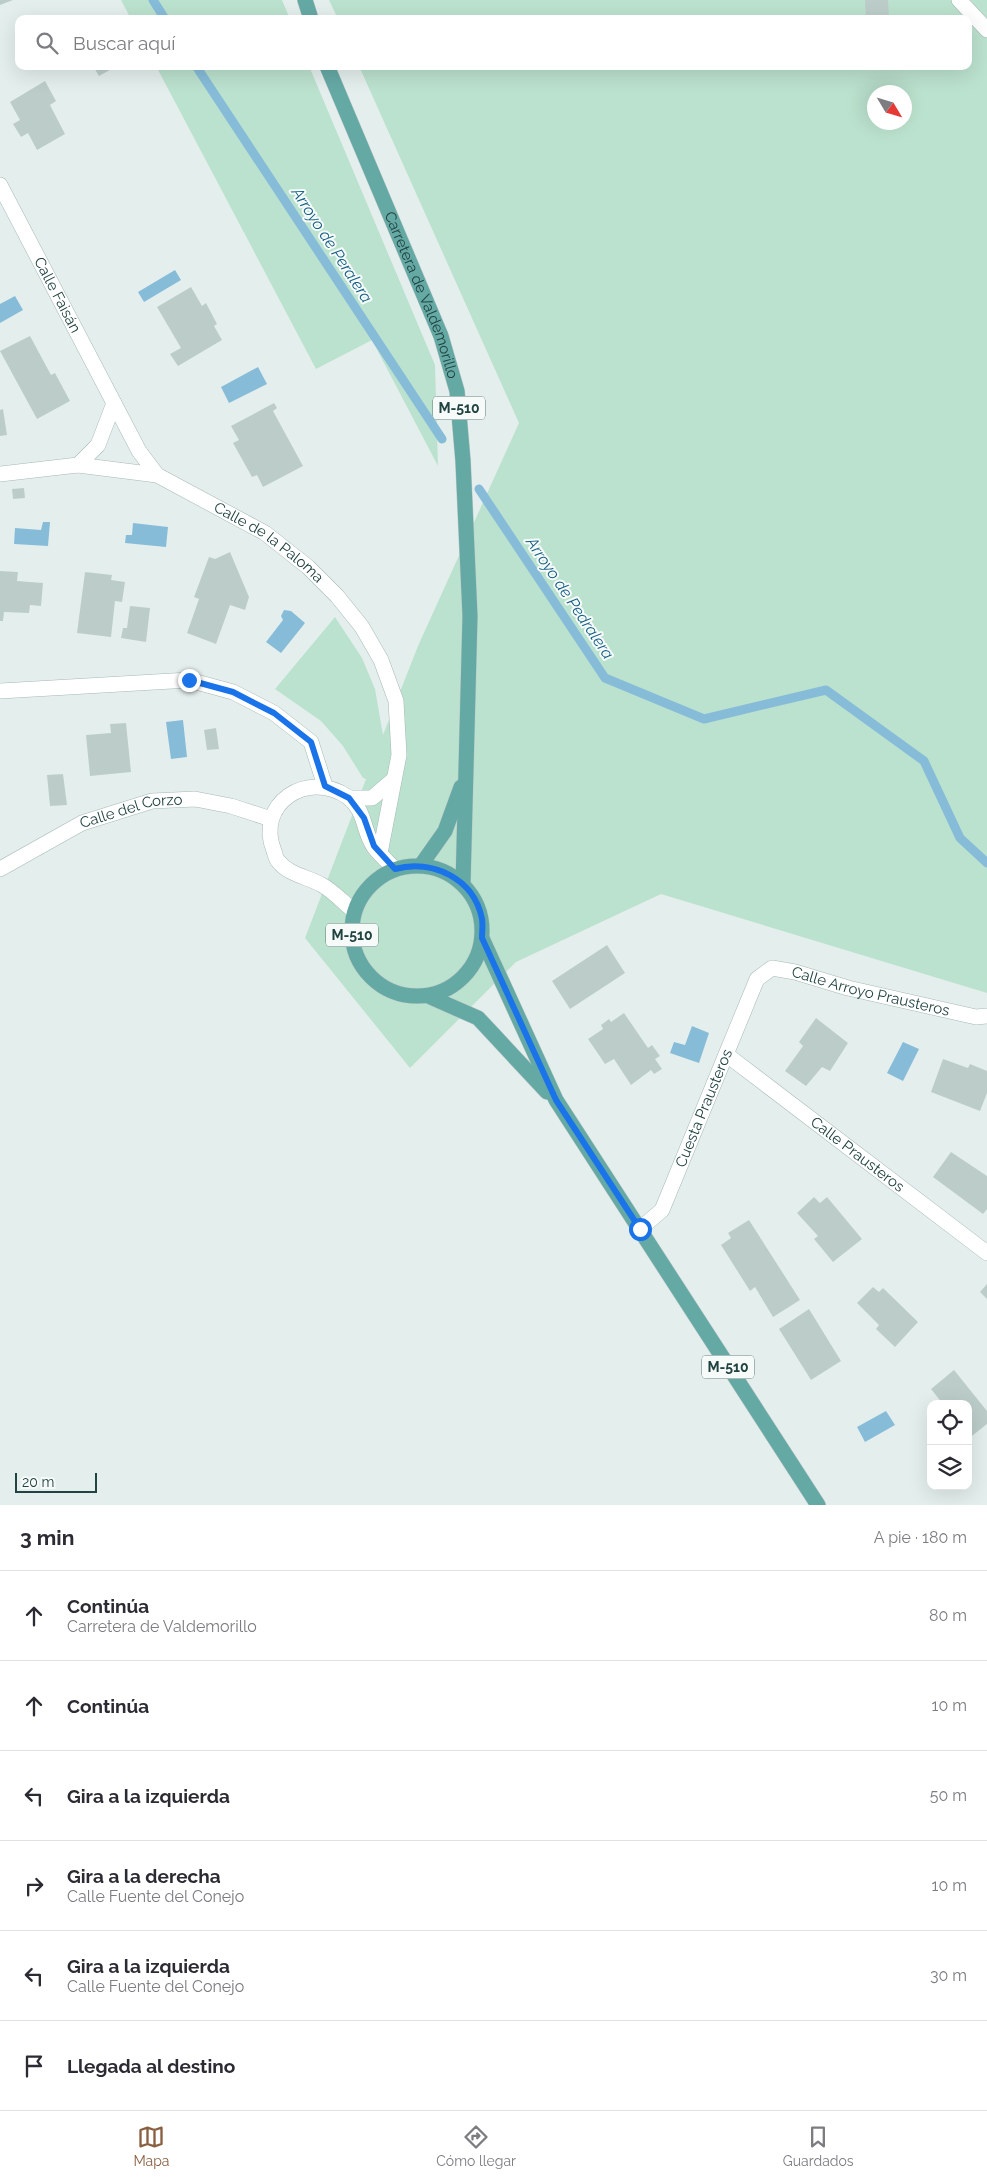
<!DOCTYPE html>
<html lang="es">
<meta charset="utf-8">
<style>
body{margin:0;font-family:Raleway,sans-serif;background:#f7f7f7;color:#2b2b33}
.controls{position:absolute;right:15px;bottom:15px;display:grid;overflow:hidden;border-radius:10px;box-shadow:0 5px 20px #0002}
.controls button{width:45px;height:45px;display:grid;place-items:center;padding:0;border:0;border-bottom:1px solid #e1e1e2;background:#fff;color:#2b2b33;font:25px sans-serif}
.compass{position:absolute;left:867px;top:85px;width:45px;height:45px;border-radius:50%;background:#fff;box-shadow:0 5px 20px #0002;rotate:128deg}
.scale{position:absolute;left:15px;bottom:12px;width:82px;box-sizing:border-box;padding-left:5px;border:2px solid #214341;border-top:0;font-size:14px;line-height:18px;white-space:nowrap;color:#214341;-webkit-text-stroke:4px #f6fbf9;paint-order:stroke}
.stop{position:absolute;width:15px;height:15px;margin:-11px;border:4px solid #1a73e8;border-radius:50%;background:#fff}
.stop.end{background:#1a73e8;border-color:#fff;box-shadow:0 1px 5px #0008}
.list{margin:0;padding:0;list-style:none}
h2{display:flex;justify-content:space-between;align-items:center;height:65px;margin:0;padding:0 20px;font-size:21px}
h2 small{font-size:16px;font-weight:400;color:#7c7c81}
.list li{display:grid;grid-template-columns:32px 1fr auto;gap:15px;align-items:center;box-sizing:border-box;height:90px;padding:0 20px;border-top:1px solid #e1e1e2}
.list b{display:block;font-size:19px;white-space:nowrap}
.list p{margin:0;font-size:16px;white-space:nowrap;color:#7c7c81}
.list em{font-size:16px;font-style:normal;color:#7c7c81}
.icon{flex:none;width:28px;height:28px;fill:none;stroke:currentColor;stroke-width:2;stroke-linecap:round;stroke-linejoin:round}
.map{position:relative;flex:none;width:987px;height:1505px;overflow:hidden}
.search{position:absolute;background:#fff;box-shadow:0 5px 20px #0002;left:15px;right:15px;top:15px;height:55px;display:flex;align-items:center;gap:12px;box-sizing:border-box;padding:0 18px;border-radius:10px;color:#7c7c81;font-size:19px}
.sheet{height:605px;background:#fff}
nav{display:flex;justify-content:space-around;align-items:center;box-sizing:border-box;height:70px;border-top:1px solid #e1e1e2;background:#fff;font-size:14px;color:#7c7c81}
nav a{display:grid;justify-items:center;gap:2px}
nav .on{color:#8a5f41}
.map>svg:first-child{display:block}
</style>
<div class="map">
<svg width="987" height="1505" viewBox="0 0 987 1505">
<rect width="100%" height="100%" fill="#e4efed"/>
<!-- green -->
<path fill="#bbe2ce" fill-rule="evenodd" d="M121,0H282L290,19H131Z
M329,0H987V993L661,894L516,962L410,1068L305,938L366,779L363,778L343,746L321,721L275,689L335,617L362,658L375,689L383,735L418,646L519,423L359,66H968V19H338ZM874,92H904V122H874Z
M156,66H309L435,365L438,466L372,340L316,369Z"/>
<!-- water -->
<path fill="#87bcd9" d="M175,270L181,280L144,302L138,292Z
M15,296L23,310L0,323V304Z
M258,367L267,384L229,403L221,387Z
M43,522H50L48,546L14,544L15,528L41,530Z
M133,523L168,527L166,547L125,543L126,535H132Z
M284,610L291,611L305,623L281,653L266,642L283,620L281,616Z
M183,720L187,757L171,759L166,722Z
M692,1026L709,1033L699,1063L670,1053L674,1042L685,1045Z
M903,1042L919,1049L903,1081L887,1073Z
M886,1411L895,1425L865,1442L857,1427Z"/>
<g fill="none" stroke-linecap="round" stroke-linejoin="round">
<!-- stream -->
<path stroke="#87bcd9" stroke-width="9" d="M153,0L165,19
M196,66L442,439
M479,489L605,678L704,719L826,690L924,761L960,838L987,863"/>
</g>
<!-- building -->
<path fill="#bccdc9" d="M0,0H13L0,5Z
M865,0H888L889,19H866Z
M93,66H117L99,76Z
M867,66H891V68L867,69Z
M45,81L56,101L50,105L65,134L37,150L28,133L21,137L13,124L20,120L10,102Z
M191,287L202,306L206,303L217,324L214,326L222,340L178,366L170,354L181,348L157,307Z
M30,336L51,375L55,373L70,401L37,419L0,351Z
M274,403L277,408L273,411L303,466L263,487L257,475L252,477L233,443L239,440L231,426Z
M3,409L7,435L0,436V410Z
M24,488L25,498L13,499L12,489Z
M230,552L249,597L245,610L230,605L216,644L187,633L199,599L194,597L209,557L215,559Z
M0,571L18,572L17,581L43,583L41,606L30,605L29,613L4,612L3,621H0Z
M85,572L112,575L111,580L125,582L122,602L115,601L111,637L77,633Z
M130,606L150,608L146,642L121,638L123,628H127Z
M126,723L131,772L90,776L86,735L111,733L110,724Z
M216,728L219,749L207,750L204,730Z
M63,774L67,805L50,806L47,775Z
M607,945L625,973L570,1009L552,981Z
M624,1013L648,1048L652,1045L660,1056L655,1059L662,1069L654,1074L651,1070L631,1085L614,1059L605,1064L588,1039L603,1029L601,1025L609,1019L611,1022Z
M816,1018L848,1043L830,1071L822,1067L806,1086L785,1071L803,1046L799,1042Z
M943,1059L968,1068L970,1064L987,1071V1093L980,1111L931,1092Z
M951,1152L987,1176V1209L983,1214L933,1177Z
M814,1197L820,1203L827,1197L862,1239L833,1262L814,1239L818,1236L797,1213Z
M749,1220L800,1300L773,1317L755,1287L750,1291L721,1245L731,1238L728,1233Z
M987,1284V1299L980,1292Z
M873,1287L879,1292L883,1288L918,1322L895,1347L876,1329L879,1325L857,1303Z
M809,1309L841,1361L811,1380L779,1329Z
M954,1370L987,1411V1424L968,1439V1404H943L931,1389Z"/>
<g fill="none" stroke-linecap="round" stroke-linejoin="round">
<defs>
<g id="street">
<path d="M959,0L987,30"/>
<path id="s1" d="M0,185L139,451L157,475"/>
<path d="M78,465L98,445L114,403"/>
<path id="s2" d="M0,474L78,465L157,475L265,533L308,567L337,596L362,627L381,660L396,701L399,755L380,853"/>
<path d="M0,691L189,680L233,692L274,713L311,742L325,786"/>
<path d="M349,798H372L393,780"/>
<path id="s3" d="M0,869L82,823L152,801L195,799L231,806L271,819"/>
<path d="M354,911C344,903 333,891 322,885C308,877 289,875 278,861C276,859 275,854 274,851C255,804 307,769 348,797C366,811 363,832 374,847C380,855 388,862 395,869"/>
<path id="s4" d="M727,1055L987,1253"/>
<path id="s5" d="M640,1229L662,1210L757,979L772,968L795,972L848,988L976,1017L987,1016"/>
</g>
<g id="primary">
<path d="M305,0L311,19"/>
<path id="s6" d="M327,66L441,336L457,391L463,461L470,616L463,884"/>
<path d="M421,865L445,831L461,787"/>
<circle cx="417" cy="931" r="65"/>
<path d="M482,938L556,1100L818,1505"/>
<path d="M428,996L478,1018L547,1092"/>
</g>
</defs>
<!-- street casing -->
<use href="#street" stroke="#a6b8b6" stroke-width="16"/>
<!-- primary casing -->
<use href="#primary" stroke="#c1caca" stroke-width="16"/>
<!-- street -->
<use href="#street" stroke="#fff" stroke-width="15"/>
<!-- primary -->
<use href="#primary" stroke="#65a9a5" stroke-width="15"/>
</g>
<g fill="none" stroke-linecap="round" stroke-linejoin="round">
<!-- route -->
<path stroke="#1a73e8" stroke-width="6" d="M189,680L233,692L274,713L311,742L325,786L349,798L364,818L374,846L395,869C432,859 474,878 482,919C483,925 482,932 482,938L556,1100L640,1229"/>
</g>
<g text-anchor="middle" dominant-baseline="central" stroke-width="4" stroke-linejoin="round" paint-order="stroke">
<!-- shield labels -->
<g fill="#f6fbf9" stroke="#617a78" stroke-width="1">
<rect x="433" y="396.5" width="52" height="23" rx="4"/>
<rect x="326" y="923.5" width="52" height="23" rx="4"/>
<rect x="702" y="1355.5" width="52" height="23" rx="4"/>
</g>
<g font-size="14" font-weight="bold" fill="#214341">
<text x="459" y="408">M-510</text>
<text x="352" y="935">M-510</text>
<text x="728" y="1367">M-510</text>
</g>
<!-- street labels -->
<g font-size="15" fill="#214341" stroke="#f6fbf9">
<text stroke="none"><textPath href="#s1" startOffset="124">Calle Faisán</textPath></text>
<text stroke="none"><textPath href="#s6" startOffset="248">Carretera de Valdemorillo</textPath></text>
<text stroke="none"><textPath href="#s2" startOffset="289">Calle de la Paloma</textPath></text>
<text stroke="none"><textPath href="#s3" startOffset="145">Calle del Corzo</textPath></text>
<text stroke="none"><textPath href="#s5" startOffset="399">Calle Arroyo Prausteros</textPath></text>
<text stroke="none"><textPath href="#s5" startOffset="139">Cuesta Prausteros</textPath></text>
<text stroke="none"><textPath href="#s4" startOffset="164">Calle Prausteros</textPath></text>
</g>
<!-- water labels -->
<g font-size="16" font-style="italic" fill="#145d87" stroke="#f6fbf9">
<text transform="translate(332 245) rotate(57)">Arroyo de Peralera</text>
<text transform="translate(570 598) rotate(56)">Arroyo de Pedralera</text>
</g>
</g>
</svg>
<div class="controls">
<button><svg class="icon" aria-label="locate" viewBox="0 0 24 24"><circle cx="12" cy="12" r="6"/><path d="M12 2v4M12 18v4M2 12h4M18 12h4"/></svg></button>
<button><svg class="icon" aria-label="layers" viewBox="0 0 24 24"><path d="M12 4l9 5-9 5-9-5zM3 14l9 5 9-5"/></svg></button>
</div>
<svg class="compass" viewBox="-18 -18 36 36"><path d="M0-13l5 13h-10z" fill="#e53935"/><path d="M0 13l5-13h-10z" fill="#7c7c81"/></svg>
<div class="scale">20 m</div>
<div class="stop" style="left:640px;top:1229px"></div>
<div class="stop end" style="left:189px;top:680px"></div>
<div class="search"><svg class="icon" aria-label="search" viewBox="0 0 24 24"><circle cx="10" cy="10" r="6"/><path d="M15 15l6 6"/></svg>Buscar aquí</div>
</div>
<section class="sheet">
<h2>3 min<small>A pie · 180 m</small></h2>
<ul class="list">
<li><svg class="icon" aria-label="ahead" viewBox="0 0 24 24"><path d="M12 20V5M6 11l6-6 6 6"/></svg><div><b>Continúa</b><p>Carretera de Valdemorillo</p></div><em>80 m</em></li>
<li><svg class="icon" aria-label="ahead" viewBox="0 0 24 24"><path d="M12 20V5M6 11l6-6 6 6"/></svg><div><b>Continúa</b></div><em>10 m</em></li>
<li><svg class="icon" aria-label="left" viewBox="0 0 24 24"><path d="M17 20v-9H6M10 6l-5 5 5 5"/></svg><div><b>Gira a la izquierda</b></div><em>50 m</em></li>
<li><svg class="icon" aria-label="right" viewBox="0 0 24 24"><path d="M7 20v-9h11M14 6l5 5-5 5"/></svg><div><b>Gira a la derecha</b><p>Calle Fuente del Conejo</p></div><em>10 m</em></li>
<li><svg class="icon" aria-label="left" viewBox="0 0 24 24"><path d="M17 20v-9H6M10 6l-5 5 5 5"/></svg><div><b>Gira a la izquierda</b><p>Calle Fuente del Conejo</p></div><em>30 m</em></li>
<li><svg class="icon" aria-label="arrive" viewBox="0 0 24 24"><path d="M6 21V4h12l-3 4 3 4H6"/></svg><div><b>Llegada al destino</b></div></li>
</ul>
</section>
<nav>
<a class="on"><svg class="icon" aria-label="map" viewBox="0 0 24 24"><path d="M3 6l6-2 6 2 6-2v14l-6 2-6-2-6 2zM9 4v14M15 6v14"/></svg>Mapa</a>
<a><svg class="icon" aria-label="directions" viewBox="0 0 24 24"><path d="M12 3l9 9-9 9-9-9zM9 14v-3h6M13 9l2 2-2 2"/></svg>Cómo llegar</a>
<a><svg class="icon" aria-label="saved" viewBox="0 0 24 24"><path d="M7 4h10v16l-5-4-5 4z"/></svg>Guardados</a>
</nav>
